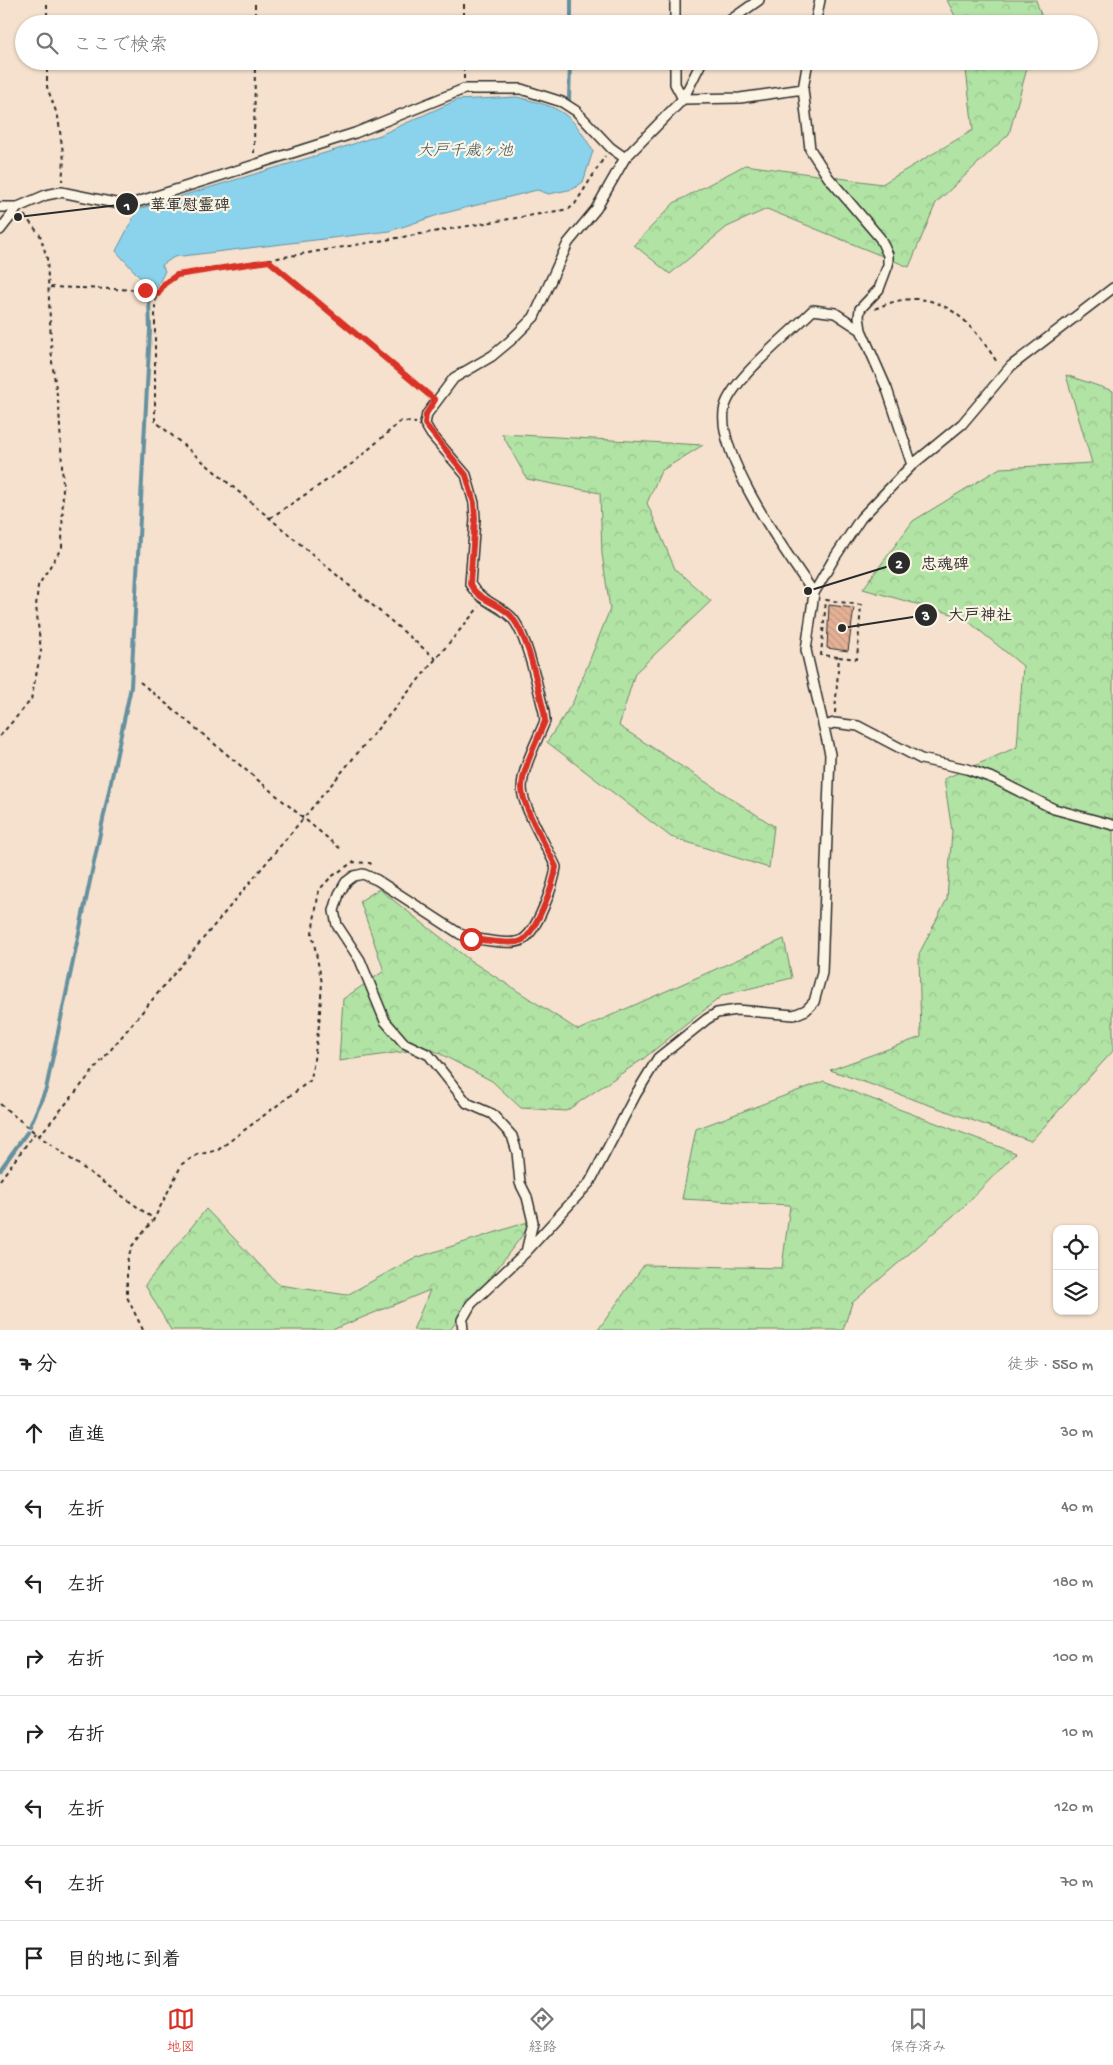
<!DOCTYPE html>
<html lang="ja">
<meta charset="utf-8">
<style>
body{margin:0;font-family:"Gochi Hand","Klee One",sans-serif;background:#f2f2f2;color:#222}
.controls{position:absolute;right:15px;bottom:15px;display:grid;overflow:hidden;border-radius:10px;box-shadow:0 1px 4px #0004}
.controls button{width:45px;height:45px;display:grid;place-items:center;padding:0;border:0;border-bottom:1px solid #e0e0e0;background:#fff;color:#222;font:25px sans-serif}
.stop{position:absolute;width:15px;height:15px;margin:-11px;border:4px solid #d93025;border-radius:50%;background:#fff}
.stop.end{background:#d93025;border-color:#fff;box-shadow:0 1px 5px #0008}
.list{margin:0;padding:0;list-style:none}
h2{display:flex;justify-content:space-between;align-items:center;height:65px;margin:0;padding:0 20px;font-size:21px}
h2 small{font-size:16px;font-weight:400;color:#767676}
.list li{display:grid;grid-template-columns:32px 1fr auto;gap:15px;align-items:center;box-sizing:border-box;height:75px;padding:0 20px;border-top:1px solid #e0e0e0}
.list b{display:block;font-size:19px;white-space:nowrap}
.list em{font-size:16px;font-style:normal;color:#767676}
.icon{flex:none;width:28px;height:28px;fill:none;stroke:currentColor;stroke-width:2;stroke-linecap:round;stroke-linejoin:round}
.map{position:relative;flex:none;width:1113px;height:1330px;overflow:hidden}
.search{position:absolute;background:#fff;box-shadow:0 1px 4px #0004;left:15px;right:15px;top:15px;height:55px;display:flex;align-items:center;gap:12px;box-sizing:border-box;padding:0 18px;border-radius:28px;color:#767676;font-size:19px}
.sheet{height:665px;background:#fff}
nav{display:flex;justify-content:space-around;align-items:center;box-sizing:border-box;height:70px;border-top:1px solid #e0e0e0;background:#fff;font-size:14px;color:#767676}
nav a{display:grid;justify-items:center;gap:2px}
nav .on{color:#d93025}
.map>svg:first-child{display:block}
</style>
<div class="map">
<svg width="1113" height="1330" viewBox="0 0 1113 1330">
<defs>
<pattern id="forest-crowns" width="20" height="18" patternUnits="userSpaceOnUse" patternTransform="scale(1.25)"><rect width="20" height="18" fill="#b1e3a4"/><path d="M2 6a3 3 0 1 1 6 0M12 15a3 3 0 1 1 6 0" fill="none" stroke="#98c38d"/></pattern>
<pattern id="building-back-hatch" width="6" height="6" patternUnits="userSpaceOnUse" patternTransform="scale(1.25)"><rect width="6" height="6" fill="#e4b196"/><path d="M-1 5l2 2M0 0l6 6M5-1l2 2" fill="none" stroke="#c49881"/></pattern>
</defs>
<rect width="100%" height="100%" fill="#f5e1cd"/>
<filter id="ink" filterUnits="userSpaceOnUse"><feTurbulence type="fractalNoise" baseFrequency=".02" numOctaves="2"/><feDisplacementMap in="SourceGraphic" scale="10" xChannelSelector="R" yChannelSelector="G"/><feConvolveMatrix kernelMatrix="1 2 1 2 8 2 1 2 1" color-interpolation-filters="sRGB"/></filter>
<g filter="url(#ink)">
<!-- forest -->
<path fill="url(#forest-crowns)" stroke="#6e8768" d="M947,0H1036L1042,18L1040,24H959Z
M965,61H1029L1009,134L936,203L909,267L767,209L727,227L670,274L634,245L674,203L745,165L882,184L973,130Z
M1066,375L1113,391V1051L1031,1141L830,1070L921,1037L919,954L947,899L952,831L944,779L1017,747L1023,666L963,617L863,589L913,521L1000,468L1092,463Z
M502,434L703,445L661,471L647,503L675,569L711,601L635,673L619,726L774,826L769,868L671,837L547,742L573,702L610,609L602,554L600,493L527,479Z
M379,889L471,961L578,1030L784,939L792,978L723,995L643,1059L566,1111L521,1108L492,1081L429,1048L339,1061L343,999L384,971L360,901Z
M824,1081L1016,1153L961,1209L852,1303L843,1330H598L644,1265L782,1268L790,1205L682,1199L696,1129Z
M206,1209L279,1285L347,1295L412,1259L534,1220L450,1330H413L430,1290L332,1330H171L145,1285Z"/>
<!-- water -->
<path fill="#8bd3ec" stroke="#65909f" d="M517,97C561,108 570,111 593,151L583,182L573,189L549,194L537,190L441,214L390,231L174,257L162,265L165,271L156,289L146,284L116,251L138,209L335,150L380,135L457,100Z"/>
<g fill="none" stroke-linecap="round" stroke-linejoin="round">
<!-- stream -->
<path stroke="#65909f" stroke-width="4" d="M571,24V0
M569,100L570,61
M30,1126L46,1089L131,687L150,330L149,298L152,284
M0,1170L28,1131"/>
</g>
<!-- building -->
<path fill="url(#building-back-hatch)" stroke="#2b2b2b" d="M829,605L854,608L848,651L827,648Z"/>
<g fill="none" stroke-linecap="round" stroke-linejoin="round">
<defs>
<path id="street" d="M675,24V0
M725,24L759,0
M815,24L820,0
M675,61V84L683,99
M808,61L803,89L810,149L828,177L880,238L888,255V265L879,289L860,309L859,317L861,330L887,389L912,465
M683,99L740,98L803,89
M0,207H18L46,195L61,192L115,203H134L355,133L464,89H521L562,102L576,111L611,148L625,158
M0,230L18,207
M814,593C789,557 706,443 727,401C740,373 789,334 813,310L835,313L861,330
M825,726L834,723L858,726L921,759L967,769L995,779L1054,809L1113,825
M526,1252L533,1222L527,1197L520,1183L517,1152L512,1136L492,1114L467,1103L429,1055L404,1043L385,1021L360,960L337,925L334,911L339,894L346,882L354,876L363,874L377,880L460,934C472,939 512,946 522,940C537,932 554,884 556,867C548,848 522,807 522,788C522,768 538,739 545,721L544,712C538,690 526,628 509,615C496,604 479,600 470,584L475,519L474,503L466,475L431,434L425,424L427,414L454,378L492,356L510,341L534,317L568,243L596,209L625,158L683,99L702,61
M463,1330L462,1320L471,1304L526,1252L590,1182L636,1094L658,1058L707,1019L717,1013L737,1010L794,1015L806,1010L814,1002L822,973L830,754L806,650L814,593L833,560L861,518L912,465L962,424L1011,366L1113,288"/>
</defs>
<!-- street casing -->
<use href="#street" stroke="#2b2b2b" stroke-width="12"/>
<!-- path -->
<path stroke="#2b2b2b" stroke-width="2" stroke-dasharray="4 4" stroke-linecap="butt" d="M47,24V0
M255,24V0
M464,24V0
M47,61V87L58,117L64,160L62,181
M464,79V61
M254,153L255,61
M270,262L428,394
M50,287L145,290L157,294
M875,309C933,281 969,316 998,364
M270,518L353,463L401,421L416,423
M436,659L155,421V303C159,289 164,282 177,275L569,209L575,204L605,156
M140,682L342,850
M835,713L839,657L857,659L861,605L826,600L821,655L839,657
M0,736L31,700L41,651L36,606L38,586L62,547L63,485L59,408L52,362L47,258L40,235L24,215
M0,1104L39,1136L154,1219
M39,1136L479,607
M0,1180L35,1133
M143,1330L127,1297V1261L132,1246L154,1219L182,1164L197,1155L218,1150L311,1080L319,1025L322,983L312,933L319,890L331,877L353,862L370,863L374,867"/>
<!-- street -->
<use href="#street" stroke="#fcf5e5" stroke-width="9"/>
</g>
</g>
<g fill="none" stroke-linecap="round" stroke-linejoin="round" filter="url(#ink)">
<!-- route -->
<path stroke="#d93025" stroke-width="6" d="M145,290L158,294L164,284L177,275L269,261L435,400L426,414L425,424L466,475L474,503L475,519L470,584C479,602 501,603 512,617C531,643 536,682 544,712L545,721C538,739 522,769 522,788C522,807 548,848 556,867C554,883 535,939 518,942C504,944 486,940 471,939"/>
</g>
<g text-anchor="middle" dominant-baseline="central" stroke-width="4.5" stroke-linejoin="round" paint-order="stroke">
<!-- water labels -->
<g font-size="16" font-style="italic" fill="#43555b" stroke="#fcf5e5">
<text x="465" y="152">大戸千歳ヶ池</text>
</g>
</g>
<!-- callouts -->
<path fill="none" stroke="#2b2b2b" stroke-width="2" d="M18 217L127 204M808 591L899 563M842 628L926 615"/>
<g fill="#2b2b2b" stroke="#fcf5e5" stroke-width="2">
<circle cx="18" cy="217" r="5"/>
<circle cx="808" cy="591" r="5"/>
<circle cx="842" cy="628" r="5"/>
<circle cx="127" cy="204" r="12"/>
<circle cx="899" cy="563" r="12"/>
<circle cx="926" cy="615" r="12"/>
</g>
<g font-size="15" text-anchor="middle" font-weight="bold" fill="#fff">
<text x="127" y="210">1</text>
<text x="899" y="568">2</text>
<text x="926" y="620">3</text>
</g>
<g font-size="16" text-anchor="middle" font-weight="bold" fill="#2b2b2b" stroke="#fcf5e5" stroke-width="4.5" stroke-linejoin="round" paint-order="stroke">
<text x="190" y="210">華軍慰霊碑</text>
<text x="945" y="569">忠魂碑</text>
<text x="980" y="620">大戸神社</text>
</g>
</svg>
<div class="controls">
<button><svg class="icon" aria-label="locate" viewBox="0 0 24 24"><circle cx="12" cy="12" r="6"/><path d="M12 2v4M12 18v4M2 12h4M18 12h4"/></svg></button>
<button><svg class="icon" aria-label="layers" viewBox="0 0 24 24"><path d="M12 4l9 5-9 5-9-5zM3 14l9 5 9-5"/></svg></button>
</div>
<div class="stop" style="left:471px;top:939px"></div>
<div class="stop end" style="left:145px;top:290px"></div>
<div class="search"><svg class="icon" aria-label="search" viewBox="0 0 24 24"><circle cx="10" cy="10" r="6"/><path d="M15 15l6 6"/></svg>ここで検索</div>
</div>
<section class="sheet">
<h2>7 分<small>徒歩 · 550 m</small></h2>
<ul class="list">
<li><svg class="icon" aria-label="ahead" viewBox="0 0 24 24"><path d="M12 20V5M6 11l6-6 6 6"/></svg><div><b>直進</b></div><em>30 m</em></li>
<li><svg class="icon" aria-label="left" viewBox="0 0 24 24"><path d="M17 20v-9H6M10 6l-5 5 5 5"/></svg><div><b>左折</b></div><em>40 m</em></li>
<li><svg class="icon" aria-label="left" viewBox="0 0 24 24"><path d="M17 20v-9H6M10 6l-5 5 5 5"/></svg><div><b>左折</b></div><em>180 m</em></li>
<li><svg class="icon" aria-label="right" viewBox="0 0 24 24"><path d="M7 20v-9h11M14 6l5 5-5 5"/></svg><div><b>右折</b></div><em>100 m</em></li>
<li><svg class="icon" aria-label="right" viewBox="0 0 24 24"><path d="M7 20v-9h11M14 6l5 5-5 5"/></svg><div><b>右折</b></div><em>10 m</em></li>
<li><svg class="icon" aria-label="left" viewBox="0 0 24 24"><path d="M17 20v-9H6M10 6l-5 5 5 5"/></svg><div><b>左折</b></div><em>120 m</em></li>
<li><svg class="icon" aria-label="left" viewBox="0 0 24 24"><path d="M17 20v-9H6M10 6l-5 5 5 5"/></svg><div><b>左折</b></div><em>70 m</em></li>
<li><svg class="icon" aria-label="arrive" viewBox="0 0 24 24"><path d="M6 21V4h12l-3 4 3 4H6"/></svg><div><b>目的地に到着</b></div></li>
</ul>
</section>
<nav>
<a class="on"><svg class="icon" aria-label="map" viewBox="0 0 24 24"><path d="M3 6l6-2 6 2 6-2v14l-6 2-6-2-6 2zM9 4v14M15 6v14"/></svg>地図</a>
<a><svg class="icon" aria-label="directions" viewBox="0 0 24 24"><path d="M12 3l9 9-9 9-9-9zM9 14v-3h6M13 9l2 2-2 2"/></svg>経路</a>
<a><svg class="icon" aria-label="saved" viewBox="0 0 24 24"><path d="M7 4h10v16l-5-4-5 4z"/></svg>保存済み</a>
</nav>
